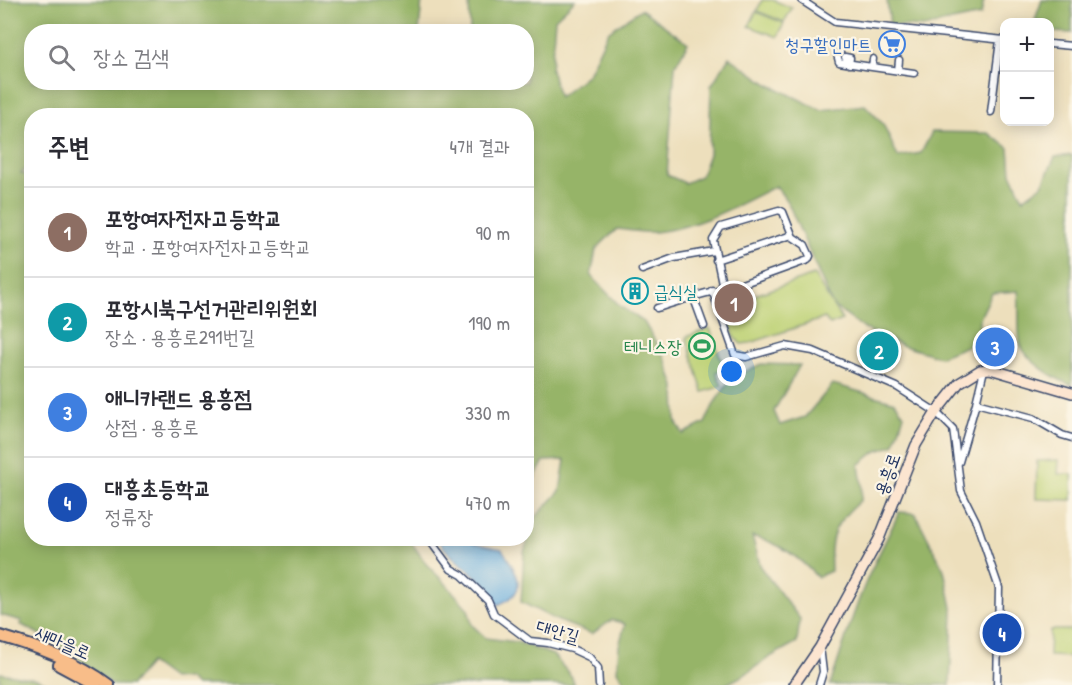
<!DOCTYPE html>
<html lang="ko">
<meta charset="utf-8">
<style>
body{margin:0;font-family:"Patrick Hand","Poor Story",sans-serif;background:#f2f2f3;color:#2b2b33}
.controls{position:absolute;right:18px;top:18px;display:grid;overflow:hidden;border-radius:12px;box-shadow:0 3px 15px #0003}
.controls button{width:54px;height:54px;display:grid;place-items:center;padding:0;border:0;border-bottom:2px solid #e1e1e2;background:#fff;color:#2b2b33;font:30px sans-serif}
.you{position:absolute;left:732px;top:372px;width:21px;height:21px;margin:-15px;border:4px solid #fff;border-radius:50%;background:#1a73e8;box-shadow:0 0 0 9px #1a73e833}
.badge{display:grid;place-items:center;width:39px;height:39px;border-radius:50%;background:#0b8043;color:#fff;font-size:20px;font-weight:700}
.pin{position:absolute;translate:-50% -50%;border:3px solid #fff;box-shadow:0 2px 6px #0006}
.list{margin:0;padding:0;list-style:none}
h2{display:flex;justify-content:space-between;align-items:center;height:78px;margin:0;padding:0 24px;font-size:26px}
h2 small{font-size:20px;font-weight:400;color:#7c7c81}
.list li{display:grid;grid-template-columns:39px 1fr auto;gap:18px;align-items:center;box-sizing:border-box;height:90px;padding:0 24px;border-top:2px solid #e1e1e2}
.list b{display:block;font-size:22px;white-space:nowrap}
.list p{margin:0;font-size:20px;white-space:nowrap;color:#7c7c81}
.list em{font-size:20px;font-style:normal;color:#7c7c81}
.icon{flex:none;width:33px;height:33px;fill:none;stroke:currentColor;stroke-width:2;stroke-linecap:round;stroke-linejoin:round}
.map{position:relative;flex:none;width:1072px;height:685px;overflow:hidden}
.search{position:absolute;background:#fff;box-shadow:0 3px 15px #0003;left:24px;top:24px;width:510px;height:66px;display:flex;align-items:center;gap:15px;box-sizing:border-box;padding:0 21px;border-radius:24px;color:#7c7c81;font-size:22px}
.panel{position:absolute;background:#fff;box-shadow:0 3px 15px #0003;left:24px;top:108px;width:510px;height:438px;border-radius:24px}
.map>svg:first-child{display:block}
</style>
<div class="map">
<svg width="1072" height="685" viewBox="0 0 1072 685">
<rect width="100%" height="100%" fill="#fcf5e5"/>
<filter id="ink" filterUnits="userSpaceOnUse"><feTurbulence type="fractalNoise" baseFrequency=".0167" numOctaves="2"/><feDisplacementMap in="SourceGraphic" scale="12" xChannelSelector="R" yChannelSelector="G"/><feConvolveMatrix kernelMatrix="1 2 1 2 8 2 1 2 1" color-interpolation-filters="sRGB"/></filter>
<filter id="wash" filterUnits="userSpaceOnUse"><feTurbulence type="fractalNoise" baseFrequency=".008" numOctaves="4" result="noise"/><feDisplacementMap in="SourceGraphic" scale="24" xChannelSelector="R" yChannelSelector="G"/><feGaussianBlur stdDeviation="1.35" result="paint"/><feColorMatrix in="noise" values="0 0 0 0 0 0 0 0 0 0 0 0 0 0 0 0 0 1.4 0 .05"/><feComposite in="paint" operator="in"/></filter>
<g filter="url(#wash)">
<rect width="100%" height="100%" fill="#eddfbc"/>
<!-- green -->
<path fill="#bed276" stroke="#6c806a" stroke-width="1.5" d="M762,0H773L792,8L784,22L757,11Z
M756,12L784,23L778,37L749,26Z
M814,275L842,320L830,325L825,318L750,343L741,344L734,337L725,305Z
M710,328L724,369L716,372L722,386L703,392L686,337Z
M1059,460L1058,474H1072V500L1036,499L1037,461Z
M1050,630H1072V657L1049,656Z"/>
<!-- forest -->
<path fill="#96b467" stroke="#587262" stroke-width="1.5" d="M0,0H422L419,31L32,32V82H526V32L470,31L469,0H575L555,19L551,70L559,97L588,74L608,32L641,9L688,43L675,66L667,175L685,183L701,176L709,154L711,86L729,57L768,84L821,110L865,105L883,124L898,157L921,153L932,132L988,133L1009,148L1011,173L1023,199L1042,185L1055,157L1072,155V385C1056,380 1028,362 1021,346C1017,335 1020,304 1018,291L992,293L979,320V341L940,357L904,346L865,329L833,306L788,203L776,186C740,204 696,229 654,232C643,233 629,230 617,229L596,249L591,276L620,306L644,322L665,358L675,386L676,422L683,434L705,423L715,402L732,378L761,364L800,365L774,411L780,425L805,417L833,384L895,402L904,415L894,445L875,452L859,465L862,485L861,500C833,524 829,535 831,571L817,577C798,556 779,543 752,536L761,568L800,619L797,642L770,657L744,675L725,685H627L617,671L619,646L625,624L612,620L592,634L554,619L521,602L524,552L535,518L560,491L565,460L544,461L527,492L526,116H32L31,165L21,173L32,177V538L409,539L427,565L446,584L468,609L472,625L486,638L517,642L553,655L572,677L574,685H196L187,678L172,679L150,663L131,685H113L65,648L20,624L22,621L0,615Z
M887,0H984L981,15L923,27L890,25Z
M1042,0H1072V33L1050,32V22L1035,20Z
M899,512L915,513L944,570L953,612L950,685H830C843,648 853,610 869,575C879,553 890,533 899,512Z
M0,673L37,679L50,685H0Z"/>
<!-- water -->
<path fill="#6aaedf" stroke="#426e9e" stroke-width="1.5" d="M438,539H469L474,543L502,549C511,564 529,586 509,599C504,602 501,604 496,605C484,573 453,565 438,539Z"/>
</g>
<g filter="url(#ink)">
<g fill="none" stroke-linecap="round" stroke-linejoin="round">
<defs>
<path id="street" d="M801,0L835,22L1004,40
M1050,44L1072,46
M840,52L837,54L839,62L872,67
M845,57L850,58L849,64
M873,59L872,67L914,73
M898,71L899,60
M991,112L1000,40
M716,260L792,235
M642,270L674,258L714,251
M712,290L735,355L746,357L785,346L813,351L897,387L936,412L953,429L961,491L976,521L999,588L997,685
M693,296L704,326
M657,308C683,300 708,291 736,286L808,260L810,256L805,245L793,237L783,212L779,210L721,227L713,240L723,288
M976,403L1033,418L1062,435L1072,438
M959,462L976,403L984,370
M428,538L451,569L462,575L488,600L494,614L530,641L548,643L572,649L589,657L598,668L599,685
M819,685L823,672L820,647"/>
<path id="secondary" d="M794,685L820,647L879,539L916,445L936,412L959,383L980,370L990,369L1072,393"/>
<path id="primary" d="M0,636C37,647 78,661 109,685
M59,665L96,685"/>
</defs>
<!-- street casing -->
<use href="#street" stroke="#3a496c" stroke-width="9"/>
<!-- secondary casing -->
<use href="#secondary" stroke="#3a496c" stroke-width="12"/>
<!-- primary casing -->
<use href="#primary" stroke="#3a496c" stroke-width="14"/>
<!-- street -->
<use href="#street" stroke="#fff" stroke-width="6"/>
<!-- secondary -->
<use href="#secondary" stroke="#fce5d0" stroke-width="9"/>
<!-- primary -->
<use href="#primary" stroke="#f8bd89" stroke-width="10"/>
</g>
</g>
<!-- icons -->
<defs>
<symbol id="supermarket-ring" viewBox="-11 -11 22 22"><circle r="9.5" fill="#fcf5e5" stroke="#3f7fe0" stroke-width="1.5"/><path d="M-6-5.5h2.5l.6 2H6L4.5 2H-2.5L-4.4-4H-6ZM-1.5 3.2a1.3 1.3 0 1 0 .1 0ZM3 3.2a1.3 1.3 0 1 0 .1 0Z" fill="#3f7fe0"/></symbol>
<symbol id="building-ring" viewBox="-11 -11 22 22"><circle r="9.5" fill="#fcf5e5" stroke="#0f9aa8" stroke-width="1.5"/><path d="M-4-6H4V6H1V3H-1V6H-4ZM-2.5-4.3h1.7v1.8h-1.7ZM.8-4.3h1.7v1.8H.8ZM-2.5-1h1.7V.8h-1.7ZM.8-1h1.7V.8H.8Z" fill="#0f9aa8"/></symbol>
<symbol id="stadium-ring" viewBox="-11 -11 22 22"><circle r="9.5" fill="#fcf5e5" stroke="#2e9e5b" stroke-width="1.5"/><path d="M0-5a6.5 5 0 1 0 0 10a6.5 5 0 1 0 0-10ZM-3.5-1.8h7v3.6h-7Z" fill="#2e9e5b"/></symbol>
</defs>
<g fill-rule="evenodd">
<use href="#supermarket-ring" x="877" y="29" width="30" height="30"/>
<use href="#building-ring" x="620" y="276" width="30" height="30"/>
<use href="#stadium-ring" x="687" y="331" width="30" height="30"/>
</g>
<g text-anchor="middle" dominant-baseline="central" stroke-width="4.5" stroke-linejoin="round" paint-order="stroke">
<!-- shop labels -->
<g font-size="18" fill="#366cbe" stroke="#fcf5e5" text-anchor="end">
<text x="872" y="44">청구할인마트</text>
</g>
<!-- culture labels -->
<g font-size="18" fill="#0d838f" stroke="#fcf5e5" text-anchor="start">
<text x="654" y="291">급식실</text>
</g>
<!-- leisure labels -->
<g font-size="18" fill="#27864d" stroke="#fcf5e5" text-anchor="end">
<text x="682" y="346">테니스장</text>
</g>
<!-- street labels -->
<g font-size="18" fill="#1b2f5e" stroke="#fcf5e5">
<text transform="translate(887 474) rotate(-70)">용흥로</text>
<text transform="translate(558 631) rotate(16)">대안길</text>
<text transform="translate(63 642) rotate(24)">새마을로</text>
</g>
</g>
</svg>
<div class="controls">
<button>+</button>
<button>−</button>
</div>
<div class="you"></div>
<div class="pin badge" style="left:734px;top:303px;background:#8d6e63">1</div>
<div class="pin badge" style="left:879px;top:351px;background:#0f9aa8">2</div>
<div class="pin badge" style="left:995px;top:347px;background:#3f7fe0">3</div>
<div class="pin badge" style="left:1002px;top:633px;background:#1a4fb4">4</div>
<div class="search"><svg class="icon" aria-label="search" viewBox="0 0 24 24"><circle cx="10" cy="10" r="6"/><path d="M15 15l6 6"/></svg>장소 검색</div>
<section class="panel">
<h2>주변<small>4개 결과</small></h2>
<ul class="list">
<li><span class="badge" style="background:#8d6e63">1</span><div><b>포항여자전자고등학교</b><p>학교 · 포항여자전자고등학교</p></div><em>90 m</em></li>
<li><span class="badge" style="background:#0f9aa8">2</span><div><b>포항시북구선거관리위원회</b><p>장소 · 용흥로291번길</p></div><em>190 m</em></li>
<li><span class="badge" style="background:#3f7fe0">3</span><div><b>애니카랜드 용흥점</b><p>상점 · 용흥로</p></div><em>330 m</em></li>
<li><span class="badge" style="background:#1a4fb4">4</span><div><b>대흥초등학교</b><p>정류장</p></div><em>470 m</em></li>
</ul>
</section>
</div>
